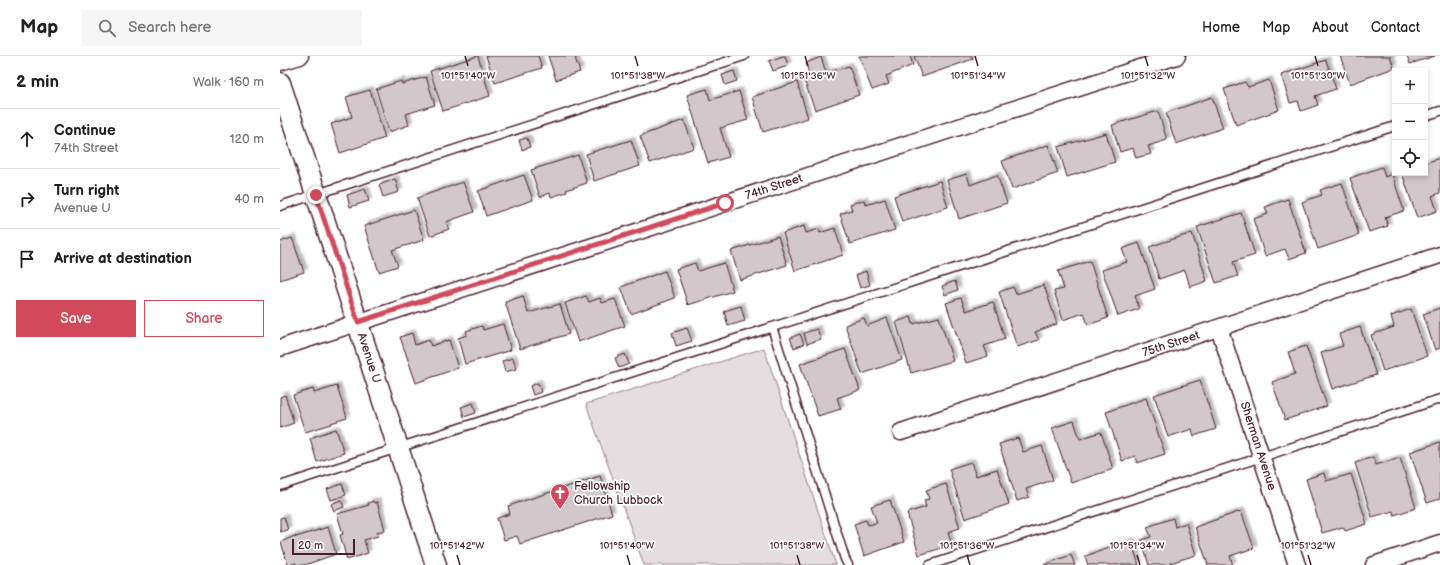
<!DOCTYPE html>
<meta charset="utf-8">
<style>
body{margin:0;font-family:"Balsamiq Sans",sans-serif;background:#f6f6f6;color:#202124}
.controls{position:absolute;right:12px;top:12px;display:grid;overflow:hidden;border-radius:0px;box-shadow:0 2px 6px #0003}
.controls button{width:36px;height:36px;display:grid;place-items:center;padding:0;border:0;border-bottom:1px solid #e0e0e0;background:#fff;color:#202124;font:20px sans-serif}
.scale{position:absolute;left:12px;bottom:10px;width:63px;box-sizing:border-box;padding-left:4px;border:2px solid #4a1f2b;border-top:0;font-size:11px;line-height:14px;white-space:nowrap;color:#4a1f2b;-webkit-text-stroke:3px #fff;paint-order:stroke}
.stop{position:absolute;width:12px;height:12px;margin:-9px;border:3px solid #d1495b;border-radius:50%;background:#fff}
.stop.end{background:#d1495b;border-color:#fff;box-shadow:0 1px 4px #0008}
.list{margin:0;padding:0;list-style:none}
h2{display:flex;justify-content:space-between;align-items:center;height:52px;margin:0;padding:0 16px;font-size:17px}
h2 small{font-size:13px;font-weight:400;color:#757577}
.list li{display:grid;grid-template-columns:26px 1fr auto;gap:12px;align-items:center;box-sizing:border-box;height:60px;padding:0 16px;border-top:1px solid #e0e0e0}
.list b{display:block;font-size:15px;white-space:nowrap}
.list p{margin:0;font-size:13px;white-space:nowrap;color:#757577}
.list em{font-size:13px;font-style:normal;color:#757577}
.actions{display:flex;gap:8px;padding:12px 16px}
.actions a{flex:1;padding:9px 0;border:1px solid #d1495b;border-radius:0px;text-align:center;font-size:14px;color:#d1495b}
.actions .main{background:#d1495b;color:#fff}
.icon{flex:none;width:22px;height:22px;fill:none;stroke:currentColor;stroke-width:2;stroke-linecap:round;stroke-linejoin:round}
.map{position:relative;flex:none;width:1160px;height:509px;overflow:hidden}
header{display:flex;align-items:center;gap:24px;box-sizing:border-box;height:56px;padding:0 20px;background:#fff;border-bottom:1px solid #e0e0e0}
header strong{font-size:19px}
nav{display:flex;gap:22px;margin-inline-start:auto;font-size:14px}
.search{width:280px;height:36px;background:#f6f6f6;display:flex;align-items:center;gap:10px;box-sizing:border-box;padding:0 14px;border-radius:0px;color:#757577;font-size:15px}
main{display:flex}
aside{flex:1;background:#fff}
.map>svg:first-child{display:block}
</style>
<header>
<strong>Map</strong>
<div class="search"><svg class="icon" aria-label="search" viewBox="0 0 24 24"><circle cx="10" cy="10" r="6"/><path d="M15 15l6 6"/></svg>Search here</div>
<nav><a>Home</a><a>Map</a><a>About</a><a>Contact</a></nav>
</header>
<main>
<aside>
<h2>2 min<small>Walk · 160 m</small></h2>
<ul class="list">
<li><svg class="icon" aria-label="ahead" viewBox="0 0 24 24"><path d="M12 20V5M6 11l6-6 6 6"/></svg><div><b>Continue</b><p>74th Street</p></div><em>120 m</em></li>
<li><svg class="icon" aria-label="right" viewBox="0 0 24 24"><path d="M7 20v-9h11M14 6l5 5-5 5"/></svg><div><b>Turn right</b><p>Avenue U</p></div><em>40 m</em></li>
<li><svg class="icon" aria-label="arrive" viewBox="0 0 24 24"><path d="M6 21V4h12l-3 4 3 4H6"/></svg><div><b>Arrive at destination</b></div></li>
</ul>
<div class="actions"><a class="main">Save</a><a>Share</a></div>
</aside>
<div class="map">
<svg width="1160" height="509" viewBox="0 0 1160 509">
<defs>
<filter id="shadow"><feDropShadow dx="3.5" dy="-3.5" stdDeviation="1" flood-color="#0004"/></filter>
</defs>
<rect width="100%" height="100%" fill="#fff"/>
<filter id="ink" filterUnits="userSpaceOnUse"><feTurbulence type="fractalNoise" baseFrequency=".025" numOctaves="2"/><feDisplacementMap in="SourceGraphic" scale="8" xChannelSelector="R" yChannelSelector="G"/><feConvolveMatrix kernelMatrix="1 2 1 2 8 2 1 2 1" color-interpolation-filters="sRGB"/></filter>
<g filter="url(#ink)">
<!-- green -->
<path fill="#e5dee0" stroke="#987e86" d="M484,292L556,509H364L306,348Z"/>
<!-- building -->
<path fill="#d2c7cb" stroke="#4a1f2b" filter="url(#shadow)" d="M198,0L210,40L163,55L150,15Z
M206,0H258L262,12L215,27Z
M268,0H302L295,2L300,16L276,24Z
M503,0H505L508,10L493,15L489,5Z
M579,0H630L633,9L606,20L609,28L592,34Z
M634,0H692L693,3L642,21Z
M1060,0H1110L1114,12L1070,28Z
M1127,0H1155L1130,8Z
M541,1L546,17L569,10L579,39L535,54L524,24L530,22L526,7Z
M1046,4L1056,33L1035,40L1038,49L1021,55L1018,45L1010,47L1001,19Z
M454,15L457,25L445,29L442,19Z
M146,21L155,49L126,58L129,69L109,76L96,33L121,25L122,28Z
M989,24L999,54L956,69L944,33L965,26L968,31Z
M517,26L528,62L483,76L472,41Z
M427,33L430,44L459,35L468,64L440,72L449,101L428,107L407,39Z
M90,34L105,82L60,97L51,68L72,61L66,41Z
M932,41L943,72L896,88L886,57Z
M878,55L887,84L868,90L871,98L856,102L853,92L840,96L832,69Z
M404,64L414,92L370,107L360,80Z
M826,77L835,106L787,121L778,91Z
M247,82L250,91L242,94L239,84Z
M351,84L360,110L314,125L306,98Z
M768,89L778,117L732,133L722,105Z
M298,99L307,127L286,134L287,136L271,141L270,137L260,141L251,114Z
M1160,102V137L1152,140L1157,155L1137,162L1122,117H1145V107Z
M1102,111L1105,121L1112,118L1124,155L1105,161L1108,170L1089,176L1070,122Z
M687,118L690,129L717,119L727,147L679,163L667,124Z
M244,119L253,144L206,160L198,135Z
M115,123L119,136L103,141L99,129Z
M660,125L668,151L622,166L614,140Z
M183,126L194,156L166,166L169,173L150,180L137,142Z
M1062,127L1079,179L1038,193L1022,146L1042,139L1040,134Z
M85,133L89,145L70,151L67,139Z
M605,143L615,174L570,188L560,158L572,154L570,148L584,144L586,149Z
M1008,143L1026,197L1009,203L1005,193L985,200L973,163L988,158L985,151Z
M134,154L144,184L112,194L118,210L99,216L84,170Z
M961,157L975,199L953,206L958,220L936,227L917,171Z
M524,170L526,177L539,173L540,177L555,172L563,199L515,215L503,177Z
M912,177L927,225L910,231L905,214L879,223L869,191Z
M498,180L507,209L460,224L451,195Z
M12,182L24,216L0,224V186Z
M859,187L875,233L855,240L859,253L838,260L822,214L847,206L842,193Z
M810,205L828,262L808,269L804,257L783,264L774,235L784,233L778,215Z
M415,207L418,215L444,207L453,235L408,249L396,213Z
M385,215L395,242L351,258L341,231Z
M586,215L590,229L580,232L576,219Z
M675,225L678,234L665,239L662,230Z
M764,229L777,268L755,276L759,284L737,291L719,236L733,231L736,238Z
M243,240L248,257L280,248L289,278L240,293L225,246Z
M306,240L309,246L320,242L322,247L335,243L345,270L298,286L285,247Z
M681,242L686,255L713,246L725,283L704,290L708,300L686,307L666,247Z
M461,250L465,265L448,270L444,255Z
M1160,252V292L1155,294L1143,258Z
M1131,253L1147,300L1103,315L1091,279L1114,271L1111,260Z
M631,261L633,268L659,261L673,305L631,317L616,266Z
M584,262L587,270L607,262L622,304L582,318L565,269Z
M223,268L231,294L185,308L178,282L187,279L186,275L202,270L203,274Z
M1080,271L1096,319L1052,333L1041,297L1063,290L1059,278Z
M407,272L412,285L396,290L392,277Z
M537,273L541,283L527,288L524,277Z
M132,277L135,289L149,284L151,290L169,284L178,312L136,327L120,281Z
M520,278L524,288L514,292L510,282Z
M1026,290L1047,350L1005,364L992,326L1015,318L1008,296Z
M565,293L580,334L557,342L561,353L538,360L520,308Z
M345,298L349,308L339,312L335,302Z
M233,302L236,313L225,316L222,305Z
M920,324L936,373L914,380L912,373L888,381L874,339Z
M258,327L261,336L253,339L250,330Z
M57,330L67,362L51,367L52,368L25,376L13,339L33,333L34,337Z
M5,339L14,367L0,372V341Z
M866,342L885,398L857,407L855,400L842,405L826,356Z
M193,347L196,357L184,361L181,351Z
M794,365L800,383L821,376L833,413L791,427L772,372Z
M56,373L64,397L37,406L30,382Z
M738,382L743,396L762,390L773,424L746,433L749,441L737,445L719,388Z
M1160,386V443L1147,447L1130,396Z
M1093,401L1096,409L1120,402L1136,452L1114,459L1113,455L1092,461L1075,407Z
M691,406L696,420L717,413L729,448L685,463L669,413Z
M1044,417L1046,425L1071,418L1087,468L1065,475L1063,471L1042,477L1026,423Z
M320,420L332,458L240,488L237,480L224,484L217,462L230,458L228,450Z
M62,428L66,439L51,444L47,433Z
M666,428L680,472L668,476L672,489L639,499L627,457L646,451L644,444L649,443L646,434Z
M61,444L64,451L54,455L51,448Z
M610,444L624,486L584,500L574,468L586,464L588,469L597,467L591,450Z
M93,445L94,447L97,446L105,474L97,476L98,480L84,484L88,497L67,504L60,479L63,478L57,458L89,449L88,447Z
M961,455L974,492L950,500L953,509H928L915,471Z
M4,461L8,474L0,476V462Z
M893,462L895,471L906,467L916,499L890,507L891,509H869L861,484L871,481L867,471Z
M48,471L56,498L25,509H16V507L8,509L1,486L10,482L15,480L16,481Z
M851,485L859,509H808L805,500Z
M791,499L795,509H763Z"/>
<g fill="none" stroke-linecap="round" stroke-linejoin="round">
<defs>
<path id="service" d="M1145,60L1160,55
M0,150L464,0
M492,271L565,503L568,509
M0,430L1115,70
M650,509L1160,343"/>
<path id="minor" d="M0,6L20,0
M939,272L1017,509
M0,292L897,0
M621,376L1160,199
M1094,509L1160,487"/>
<path id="tertiary" d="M0,27L156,509"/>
</defs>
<!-- service casing -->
<use href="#service" stroke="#4a1f2b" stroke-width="11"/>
<!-- minor casing -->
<use href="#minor" stroke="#4a1f2b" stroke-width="19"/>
<!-- tertiary casing -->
<use href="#tertiary" stroke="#4a1f2b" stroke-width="23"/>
<!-- service -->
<use href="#service" stroke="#fff" stroke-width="8"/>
<!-- minor -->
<use href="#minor" stroke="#fff" stroke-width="16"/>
<!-- tertiary -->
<use href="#tertiary" stroke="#fff" stroke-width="20"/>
</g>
</g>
<g fill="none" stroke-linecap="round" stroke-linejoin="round" filter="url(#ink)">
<!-- route -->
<path stroke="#d1495b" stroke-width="5" d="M36,139L78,266L445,147"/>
</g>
<!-- ticks -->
<path fill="none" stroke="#4a1f2b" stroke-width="1.5" d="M185,0L188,10M355,0L358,10M525,0L528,10M695,0L698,10M865,0L868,10M1035,0L1038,10M177,499L180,509M347,499L350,509M517,499L520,509M687,499L690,509M857,499L860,509M1028,499L1031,509"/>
<!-- icons -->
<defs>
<symbol id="church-pin" viewBox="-11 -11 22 30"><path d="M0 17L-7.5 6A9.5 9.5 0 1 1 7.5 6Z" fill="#d1495b" stroke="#fff"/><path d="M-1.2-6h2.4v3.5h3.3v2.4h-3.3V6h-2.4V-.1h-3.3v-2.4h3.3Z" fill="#fff"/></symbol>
</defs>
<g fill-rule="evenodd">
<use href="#church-pin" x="269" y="426" width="22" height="30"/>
</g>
<g text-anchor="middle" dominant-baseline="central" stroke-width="3.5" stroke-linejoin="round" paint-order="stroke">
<!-- street labels -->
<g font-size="12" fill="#4a1f2b" stroke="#fff">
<text transform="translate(494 131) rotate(-18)">74th Street</text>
<text transform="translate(891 288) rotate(-18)">75th Street</text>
<text transform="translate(89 302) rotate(72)">Avenue U</text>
<text transform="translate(978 390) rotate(72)">Sherman Avenue</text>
</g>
<!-- poi labels -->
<g font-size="12" fill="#4a1f2b" stroke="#fff" text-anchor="start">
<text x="294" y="430">Fellowship<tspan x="294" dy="14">Church Lubbock</tspan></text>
</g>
</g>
<g font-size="10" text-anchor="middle" fill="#4a1f2b" stroke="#fff" stroke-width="3.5" stroke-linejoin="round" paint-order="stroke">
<text x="188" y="23">101°51'40"W</text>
<text x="358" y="23">101°51'38"W</text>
<text x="528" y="23">101°51'36"W</text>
<text x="698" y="23">101°51'34"W</text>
<text x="868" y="23">101°51'32"W</text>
<text x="1038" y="23">101°51'30"W</text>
<text x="177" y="493">101°51'42"W</text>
<text x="347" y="493">101°51'40"W</text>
<text x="517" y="493">101°51'38"W</text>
<text x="687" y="493">101°51'36"W</text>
<text x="857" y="493">101°51'34"W</text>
<text x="1028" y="493">101°51'32"W</text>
</g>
</svg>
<div class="controls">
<button>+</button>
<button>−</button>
<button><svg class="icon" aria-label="locate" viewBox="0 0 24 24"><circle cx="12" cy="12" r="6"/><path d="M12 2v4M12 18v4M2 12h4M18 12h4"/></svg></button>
</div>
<div class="scale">20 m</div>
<div class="stop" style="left:445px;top:147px"></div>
<div class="stop end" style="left:36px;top:139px"></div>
</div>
</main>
